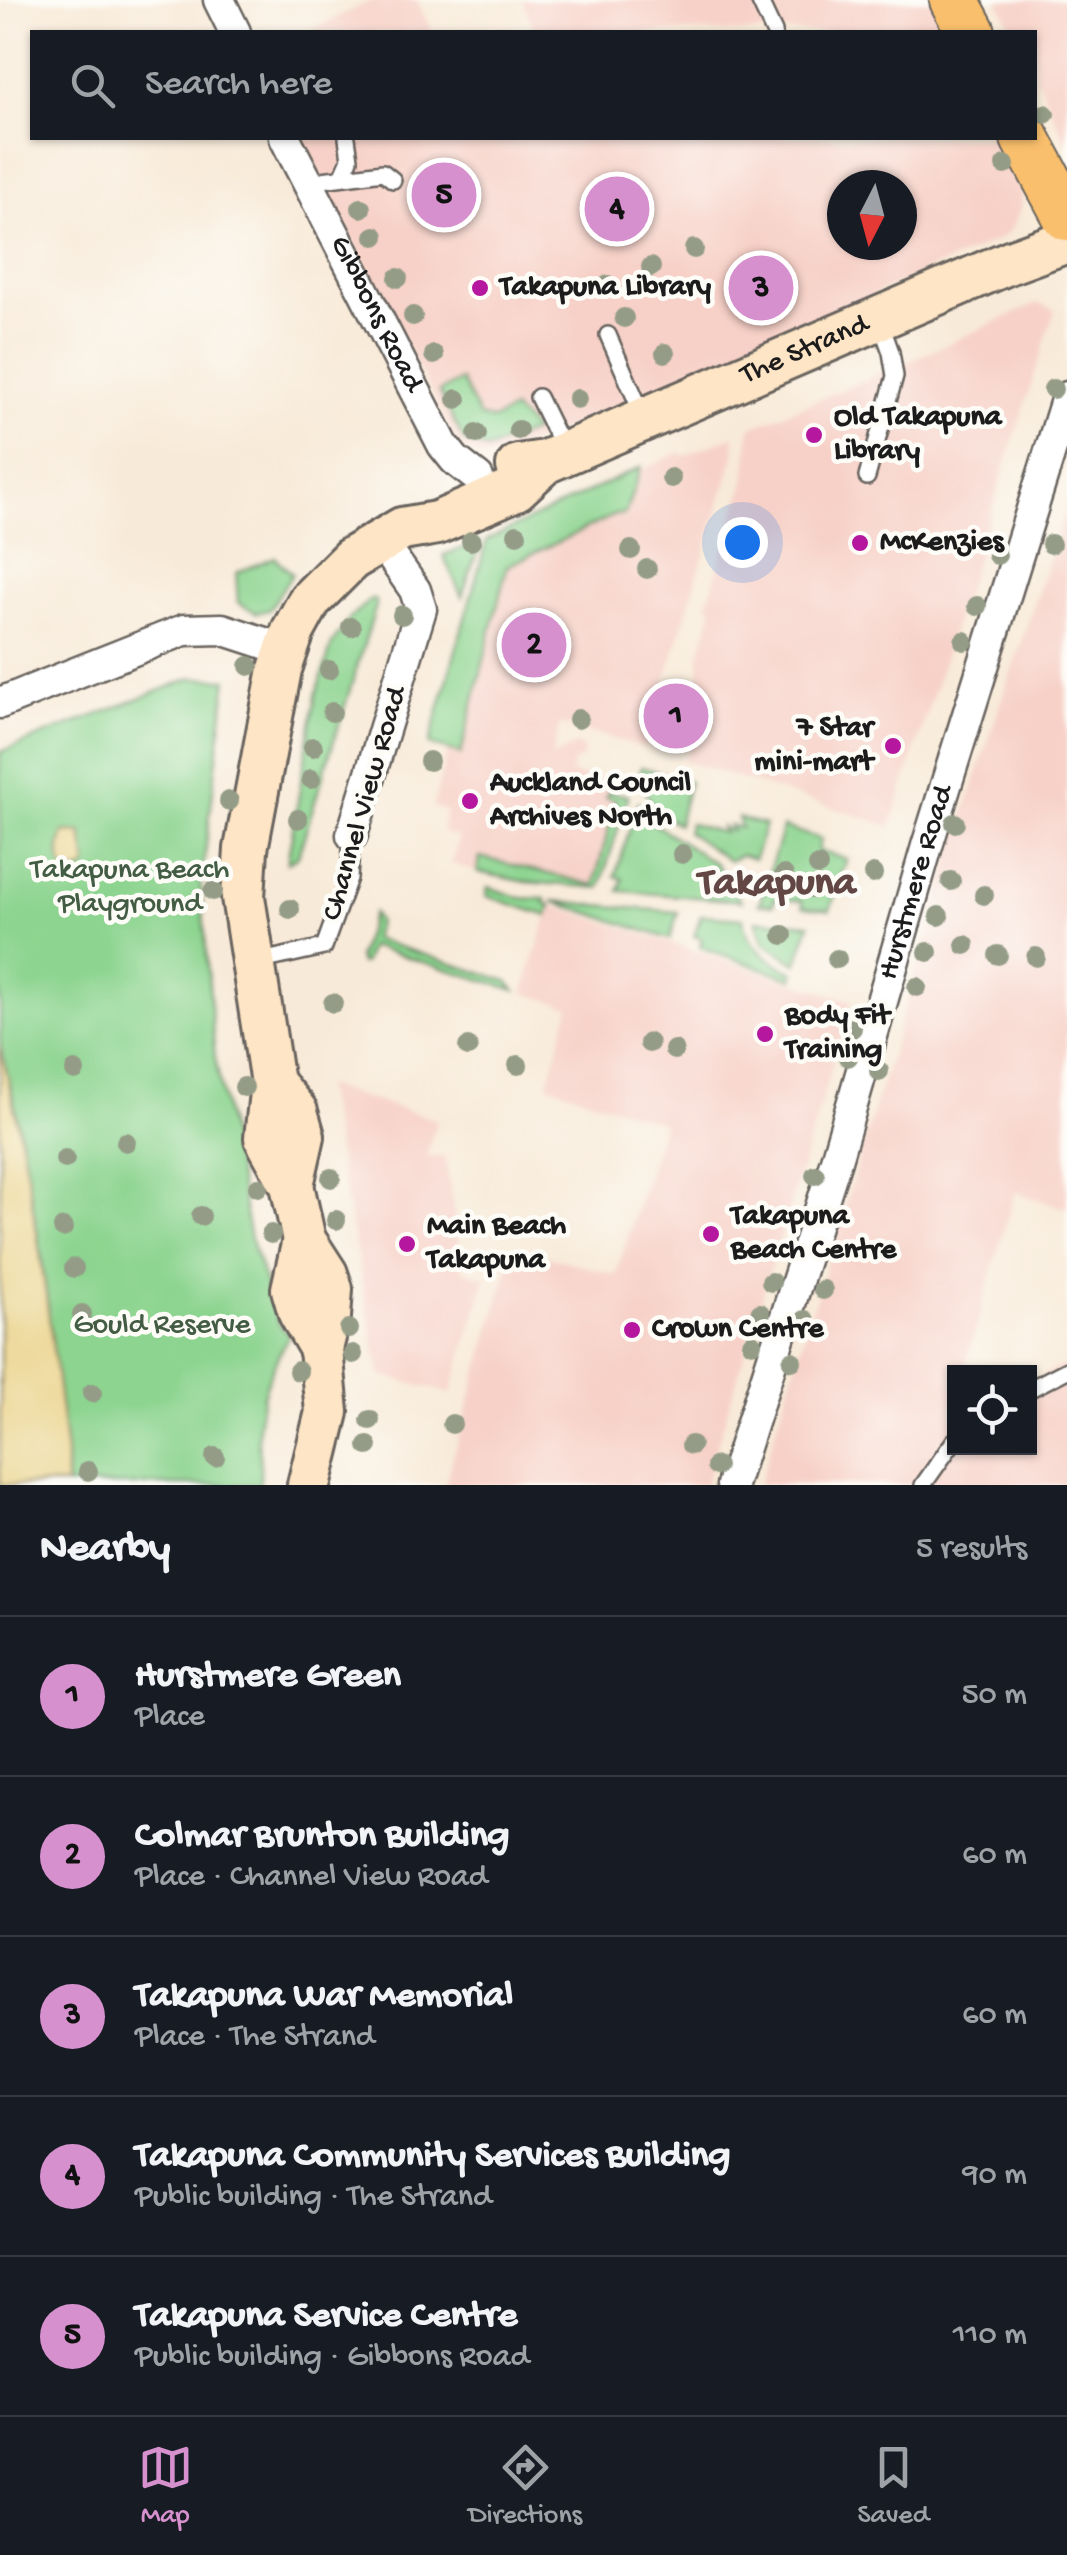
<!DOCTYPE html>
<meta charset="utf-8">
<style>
body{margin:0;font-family:"Gochi Hand",sans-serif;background:#242831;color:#f1f3f6}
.controls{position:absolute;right:30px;bottom:30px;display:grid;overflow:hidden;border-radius:0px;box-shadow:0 2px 8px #0004}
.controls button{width:90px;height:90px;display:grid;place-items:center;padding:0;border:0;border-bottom:2px solid #363941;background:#171b24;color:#f1f3f6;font:50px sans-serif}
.compass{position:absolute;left:827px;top:170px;width:90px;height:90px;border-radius:50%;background:#171b24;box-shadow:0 2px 8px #0004;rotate:186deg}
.you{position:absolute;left:742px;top:542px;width:35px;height:35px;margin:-25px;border:8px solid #fff;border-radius:50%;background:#1a73e8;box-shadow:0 0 0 15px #1a73e833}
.badge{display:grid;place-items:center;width:65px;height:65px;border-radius:50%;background:#d690ce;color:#111;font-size:32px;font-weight:700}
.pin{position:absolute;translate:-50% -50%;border:5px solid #fff;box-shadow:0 2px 10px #0006}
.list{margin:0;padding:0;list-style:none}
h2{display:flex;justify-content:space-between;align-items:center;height:130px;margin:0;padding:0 40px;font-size:42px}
h2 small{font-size:32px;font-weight:400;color:#9ea1a6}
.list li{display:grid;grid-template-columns:65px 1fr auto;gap:30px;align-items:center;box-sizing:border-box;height:160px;padding:0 40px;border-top:2px solid #363941}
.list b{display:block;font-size:38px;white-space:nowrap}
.list p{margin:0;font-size:32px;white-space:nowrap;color:#9ea1a6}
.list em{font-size:32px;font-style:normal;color:#9ea1a6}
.icon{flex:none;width:55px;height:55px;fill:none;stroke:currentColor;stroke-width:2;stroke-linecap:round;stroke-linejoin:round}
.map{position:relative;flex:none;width:1067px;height:1485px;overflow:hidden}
.search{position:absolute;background:#171b24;box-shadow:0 2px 8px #0004;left:30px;right:30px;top:30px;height:110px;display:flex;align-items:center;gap:25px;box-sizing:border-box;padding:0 35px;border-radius:0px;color:#9ea1a6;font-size:38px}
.sheet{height:930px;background:#171b24}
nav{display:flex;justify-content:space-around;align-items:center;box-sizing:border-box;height:140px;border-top:2px solid #363941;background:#171b24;font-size:28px;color:#9ea1a6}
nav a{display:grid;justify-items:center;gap:5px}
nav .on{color:#d690ce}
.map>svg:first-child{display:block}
</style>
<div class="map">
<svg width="1067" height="1485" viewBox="0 0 1067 1485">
<rect width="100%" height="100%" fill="#fdfcf7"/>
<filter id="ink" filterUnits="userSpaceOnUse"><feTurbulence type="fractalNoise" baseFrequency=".01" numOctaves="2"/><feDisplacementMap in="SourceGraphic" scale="20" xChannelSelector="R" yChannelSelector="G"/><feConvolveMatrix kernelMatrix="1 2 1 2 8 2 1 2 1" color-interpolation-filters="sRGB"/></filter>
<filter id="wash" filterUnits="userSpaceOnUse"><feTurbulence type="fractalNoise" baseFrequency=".0048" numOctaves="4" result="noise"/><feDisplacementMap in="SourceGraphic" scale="40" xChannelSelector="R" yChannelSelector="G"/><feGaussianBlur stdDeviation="2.25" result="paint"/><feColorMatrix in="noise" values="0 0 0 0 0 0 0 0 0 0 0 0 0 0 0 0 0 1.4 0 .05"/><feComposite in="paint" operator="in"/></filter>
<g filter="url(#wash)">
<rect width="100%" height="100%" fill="#f8ead8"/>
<!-- built -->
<path fill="#f7d1c8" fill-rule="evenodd" d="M372,0H417L432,32H307Z
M523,0H931L947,32H535Z
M998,0H1067V144L1035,76L1034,32H1014Z
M300,138H998L1022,190V206L1010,231L998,240L720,361L716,373L674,390L628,401L499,456L485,458L460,449ZM842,185H902V245H842Z
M1037,303L1055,310L891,826L684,761L700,708L699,657L713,607L707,604L745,481L750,428L910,361Z
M735,435L734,457L645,748L560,724L552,758L575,745L581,746L584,751L582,759L574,762L571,773L610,783L607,796L616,799L595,885L481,857L477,872L451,864L459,837L445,834L442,827L446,811L433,807L500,542L582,497L681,452L684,456Z
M1067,505V1209L1015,1192L963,1372H954V1448H1030V1381L1067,1364V1485H759L966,807Z
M551,905L852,1001L705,1485H445L514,1247L616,1275L663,1123L547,1085L570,1007L523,993Z
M324,1085L437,1120L426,1157H445L463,1271L486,1278L451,1394L380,1375Z"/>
<!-- green -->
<path fill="#8cd48f" stroke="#547856" stroke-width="2.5" d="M461,380L479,416L493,420L513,410L535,431L487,450L464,441L439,392Z
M641,467L625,514L615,515L507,566L461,754L429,745L487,540Z
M480,542L462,597L443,555Z
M275,557L292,574L269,610L257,613L238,603L236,573Z
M371,599L376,601V606L298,856L287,863L316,695L332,644L350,618Z
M192,678L227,679L201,886L215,1057L250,1238L279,1324L289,1335C270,1369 258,1399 258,1439C258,1456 263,1468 259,1485H66V1454L41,1253L13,1097L0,1045V752Z
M641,767L689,781L678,824C657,814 647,799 639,777Z
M608,791L628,796L600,888L526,882L477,872L480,857L594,885L616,800L606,797Z
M638,802L656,825L716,864L741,901L619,891L623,879L615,876Z
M738,818L765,825L754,859L741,855L729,861L687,832L689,823L724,833L721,827L732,831L729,825L741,828Z
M783,827L821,839L818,851L847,859L830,910L803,907L802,901L774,899L773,905L759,904Z
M488,887L521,898L546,899L545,903L551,905L548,916L486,896Z
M552,901L678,912L670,939Z
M373,913L378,922L373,939L508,981L515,990L370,946L364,963L360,964L358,957Z
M701,915L743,918C745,944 772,964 794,972L793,979L700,947L702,939L694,936Z
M756,920L810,924L797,963L764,943Z"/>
<!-- sand -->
<path fill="#eeda9e" stroke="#857b5d" stroke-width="2.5" d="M65,832L82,833L87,866L79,872H66C58,862 58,843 65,832Z
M0,1045C33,1179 50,1317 66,1454V1485H0Z"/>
</g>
<g filter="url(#ink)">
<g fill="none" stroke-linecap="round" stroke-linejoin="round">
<defs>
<path id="lane" d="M759,0L774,32
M342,177L350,159L347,138
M307,182L383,172L393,180
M608,335L644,418
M538,397L564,450
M867,477L895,376L891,352L880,322
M257,962L324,947L349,878L352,835
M1030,1389L1067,1370
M923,1485L954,1441"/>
<g id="street">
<path d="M219,0L235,32"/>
<path id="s1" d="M285,138L443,445L455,460L478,478"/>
<path d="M0,703L184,630L222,629L286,650"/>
<path d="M352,835L421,609L415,590L380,540"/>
<path id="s2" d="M732,1485L836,1160L927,846L1067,397"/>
</g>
<g id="secondary">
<path id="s3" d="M518,466L545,462L1010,262L1067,241"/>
<path d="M272,1083L296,1112L303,1136L292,1185"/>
<path d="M304,1240L293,1289L300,1313L321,1349"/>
<path d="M309,1485L327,1412L321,1349L329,1317L331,1289L326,1274L304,1240L292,1185L266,1138L272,1083L243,897L246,849L280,669L293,631L310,600L351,559L402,529L437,523L516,489L545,462"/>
</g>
<path id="primary" d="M954,0L971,32
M1025,138L1067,216"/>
</defs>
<!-- lane casing -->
<use href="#lane" stroke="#69645e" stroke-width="20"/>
<!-- street casing -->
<use href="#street" stroke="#69645e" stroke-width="35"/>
<!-- secondary casing -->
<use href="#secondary" stroke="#69645e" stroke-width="48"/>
<!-- primary casing -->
<use href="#primary" stroke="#69645e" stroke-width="52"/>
<!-- lane -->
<use href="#lane" stroke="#fff" stroke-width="15"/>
<!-- street -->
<use href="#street" stroke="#fff" stroke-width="30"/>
<!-- secondary -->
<use href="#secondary" stroke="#fde5c5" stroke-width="42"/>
<!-- primary -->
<use href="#primary" stroke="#f9bf6d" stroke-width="48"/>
</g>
<!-- trees -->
<g fill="#949c87">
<circle cx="1045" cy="114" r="10"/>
<circle cx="1005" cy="165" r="10"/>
<circle cx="361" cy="208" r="10"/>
<circle cx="375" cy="236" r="10"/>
<circle cx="694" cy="249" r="10"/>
<circle cx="751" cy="263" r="10"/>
<circle cx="651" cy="267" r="10"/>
<circle cx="398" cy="278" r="10"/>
<circle cx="608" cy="285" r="10"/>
<circle cx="769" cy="309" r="10"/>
<circle cx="413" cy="316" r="10"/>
<circle cx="624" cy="318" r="10"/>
<circle cx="665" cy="353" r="10"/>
<circle cx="434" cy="355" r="10"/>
<circle cx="1053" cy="389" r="10"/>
<circle cx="457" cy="399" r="10"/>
<circle cx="577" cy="399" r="10"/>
<circle cx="518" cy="430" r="10"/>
<circle cx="477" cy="434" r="10"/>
<circle cx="671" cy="478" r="10"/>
<circle cx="517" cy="534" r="10"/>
<circle cx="471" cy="541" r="10"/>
<circle cx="1051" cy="544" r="10"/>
<circle cx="631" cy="550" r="10"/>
<circle cx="997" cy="555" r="10"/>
<circle cx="647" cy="569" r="10"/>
<circle cx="977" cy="606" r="10"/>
<circle cx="402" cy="615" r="10"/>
<circle cx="351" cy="627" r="10"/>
<circle cx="964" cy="641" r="10"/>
<circle cx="249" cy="666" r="10"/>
<circle cx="329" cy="670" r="10"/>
<circle cx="332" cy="712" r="10"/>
<circle cx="578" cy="719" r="10"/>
<circle cx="313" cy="747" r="10"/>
<circle cx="429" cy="761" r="10"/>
<circle cx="311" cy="779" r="10"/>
<circle cx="229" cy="801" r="10"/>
<circle cx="298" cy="819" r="10"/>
<circle cx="955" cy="823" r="10"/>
<circle cx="682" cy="854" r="10"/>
<circle cx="818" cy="866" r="10"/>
<circle cx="873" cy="874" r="10"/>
<circle cx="784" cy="875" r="10"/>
<circle cx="951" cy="881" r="10"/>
<circle cx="812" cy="889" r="10"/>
<circle cx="213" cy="891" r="10"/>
<circle cx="984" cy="895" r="10"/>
<circle cx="290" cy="909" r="10"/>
<circle cx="939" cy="916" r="10"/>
<circle cx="783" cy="935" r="10"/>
<circle cx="965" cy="945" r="10"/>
<circle cx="928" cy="952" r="10"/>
<circle cx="998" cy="955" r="10"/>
<circle cx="1036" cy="957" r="10"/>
<circle cx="837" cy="959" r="10"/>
<circle cx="917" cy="987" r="10"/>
<circle cx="333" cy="1003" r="10"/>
<circle cx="852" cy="1028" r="10"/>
<circle cx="649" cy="1043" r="10"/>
<circle cx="468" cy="1047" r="10"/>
<circle cx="674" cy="1050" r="10"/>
<circle cx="848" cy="1057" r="10"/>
<circle cx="518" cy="1065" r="10"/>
<circle cx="75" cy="1071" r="10"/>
<circle cx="879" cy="1071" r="10"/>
<circle cx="244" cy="1087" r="10"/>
<circle cx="126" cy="1142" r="10"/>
<circle cx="65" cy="1159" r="10"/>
<circle cx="815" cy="1175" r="10"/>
<circle cx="331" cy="1178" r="10"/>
<circle cx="258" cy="1187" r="10"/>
<circle cx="201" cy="1216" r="10"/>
<circle cx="336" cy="1220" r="10"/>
<circle cx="63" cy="1228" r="10"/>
<circle cx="271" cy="1234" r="10"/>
<circle cx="74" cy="1268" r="10"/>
<circle cx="771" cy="1282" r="10"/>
<circle cx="823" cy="1290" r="10"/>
<circle cx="760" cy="1313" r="10"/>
<circle cx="82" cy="1314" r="10"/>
<circle cx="805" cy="1320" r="10"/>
<circle cx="349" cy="1329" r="10"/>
<circle cx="752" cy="1343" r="10"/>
<circle cx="353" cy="1354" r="10"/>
<circle cx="792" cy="1361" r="10"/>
<circle cx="298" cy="1371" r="10"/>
<circle cx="92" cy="1393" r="10"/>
<circle cx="370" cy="1420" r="10"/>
<circle cx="452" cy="1424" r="10"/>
<circle cx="691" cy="1445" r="10"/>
<circle cx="368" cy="1446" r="10"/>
<circle cx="215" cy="1457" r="10"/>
<circle cx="716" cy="1466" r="10"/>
<circle cx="88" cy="1471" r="10"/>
</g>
</g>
<!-- markers -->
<g fill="#b5179e" stroke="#fdfcf7" stroke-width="4">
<circle cx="480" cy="288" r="10"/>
<circle cx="814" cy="435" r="10"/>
<circle cx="860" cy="543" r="10"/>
<circle cx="893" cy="746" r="10"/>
<circle cx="470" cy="801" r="10"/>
<circle cx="765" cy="1034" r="10"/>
<circle cx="711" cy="1234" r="10"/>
<circle cx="407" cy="1244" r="10"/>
<circle cx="632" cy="1330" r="10"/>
</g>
<g text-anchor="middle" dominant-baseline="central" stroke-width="9" stroke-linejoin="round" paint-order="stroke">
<!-- poi labels -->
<g font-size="30" font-weight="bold" fill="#1c1c1c" stroke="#fdfcf7" text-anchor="start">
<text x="500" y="288">Takapuna Library</text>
<text x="834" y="418">Old Takapuna<tspan x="834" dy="34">Library</tspan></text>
<text x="880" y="543">McKenzies</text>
<text x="873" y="729" text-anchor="end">7 Star<tspan x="873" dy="34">mini-mart</tspan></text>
<text x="490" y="784">Auckland Council<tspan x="490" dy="34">Archives North</tspan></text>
<text x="785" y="1017">Body Fit<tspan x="785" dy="34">Training</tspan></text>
<text x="731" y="1217">Takapuna<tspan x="731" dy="34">Beach Centre</tspan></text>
<text x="427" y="1227">Main Beach<tspan x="427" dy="34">Takapuna</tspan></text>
<text x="652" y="1330">Crown Centre</text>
</g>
<!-- street labels -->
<g font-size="30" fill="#1c1c1c" stroke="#fdfcf7">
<text stroke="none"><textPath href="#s1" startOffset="198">Gibbons Road</textPath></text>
<text stroke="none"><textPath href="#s3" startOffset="310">The Strand</textPath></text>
<text transform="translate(366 804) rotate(-74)">Channel View Road</text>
<text stroke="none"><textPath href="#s2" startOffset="630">Hurstmere Road</textPath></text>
</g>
<!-- park labels -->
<g font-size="30" fill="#435c44" stroke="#fdfcf7">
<text x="130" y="871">Takapuna Beach<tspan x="130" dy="34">Playground</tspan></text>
<text x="162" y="1326">Gould Reserve</text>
</g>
<!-- district labels -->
<g font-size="40" font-weight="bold" fill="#624745" stroke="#fdfcf7">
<text x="777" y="884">Takapuna</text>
</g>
</g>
</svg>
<div class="controls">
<button><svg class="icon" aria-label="locate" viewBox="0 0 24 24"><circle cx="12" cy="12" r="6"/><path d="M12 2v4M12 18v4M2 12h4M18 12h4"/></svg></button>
</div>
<svg class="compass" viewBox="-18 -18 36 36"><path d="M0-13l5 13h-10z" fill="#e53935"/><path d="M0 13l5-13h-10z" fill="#9ea1a6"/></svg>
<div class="you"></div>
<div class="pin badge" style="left:676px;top:716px">1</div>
<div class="pin badge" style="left:534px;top:645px">2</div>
<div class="pin badge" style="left:761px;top:288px">3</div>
<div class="pin badge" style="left:617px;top:209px">4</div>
<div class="pin badge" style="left:444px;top:195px">5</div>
<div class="search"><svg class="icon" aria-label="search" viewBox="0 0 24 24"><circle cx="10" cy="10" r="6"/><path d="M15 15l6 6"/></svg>Search here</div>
</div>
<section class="sheet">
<h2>Nearby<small>5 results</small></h2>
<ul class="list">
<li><span class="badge">1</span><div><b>Hurstmere Green</b><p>Place</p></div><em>50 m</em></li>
<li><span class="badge">2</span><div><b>Colmar Brunton Building</b><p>Place · Channel View Road</p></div><em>60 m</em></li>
<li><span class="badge">3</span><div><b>Takapuna War Memorial</b><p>Place · The Strand</p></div><em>60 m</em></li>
<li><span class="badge">4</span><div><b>Takapuna Community Services Building</b><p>Public building · The Strand</p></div><em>90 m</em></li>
<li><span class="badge">5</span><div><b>Takapuna Service Centre</b><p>Public building · Gibbons Road</p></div><em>110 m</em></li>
</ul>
</section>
<nav>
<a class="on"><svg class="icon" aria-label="map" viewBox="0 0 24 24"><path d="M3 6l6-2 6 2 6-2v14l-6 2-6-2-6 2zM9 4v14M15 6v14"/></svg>Map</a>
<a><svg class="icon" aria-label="directions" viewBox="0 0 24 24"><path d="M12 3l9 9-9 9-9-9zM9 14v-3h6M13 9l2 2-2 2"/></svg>Directions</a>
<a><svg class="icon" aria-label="saved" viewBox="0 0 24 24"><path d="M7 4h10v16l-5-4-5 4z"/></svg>Saved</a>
</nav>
